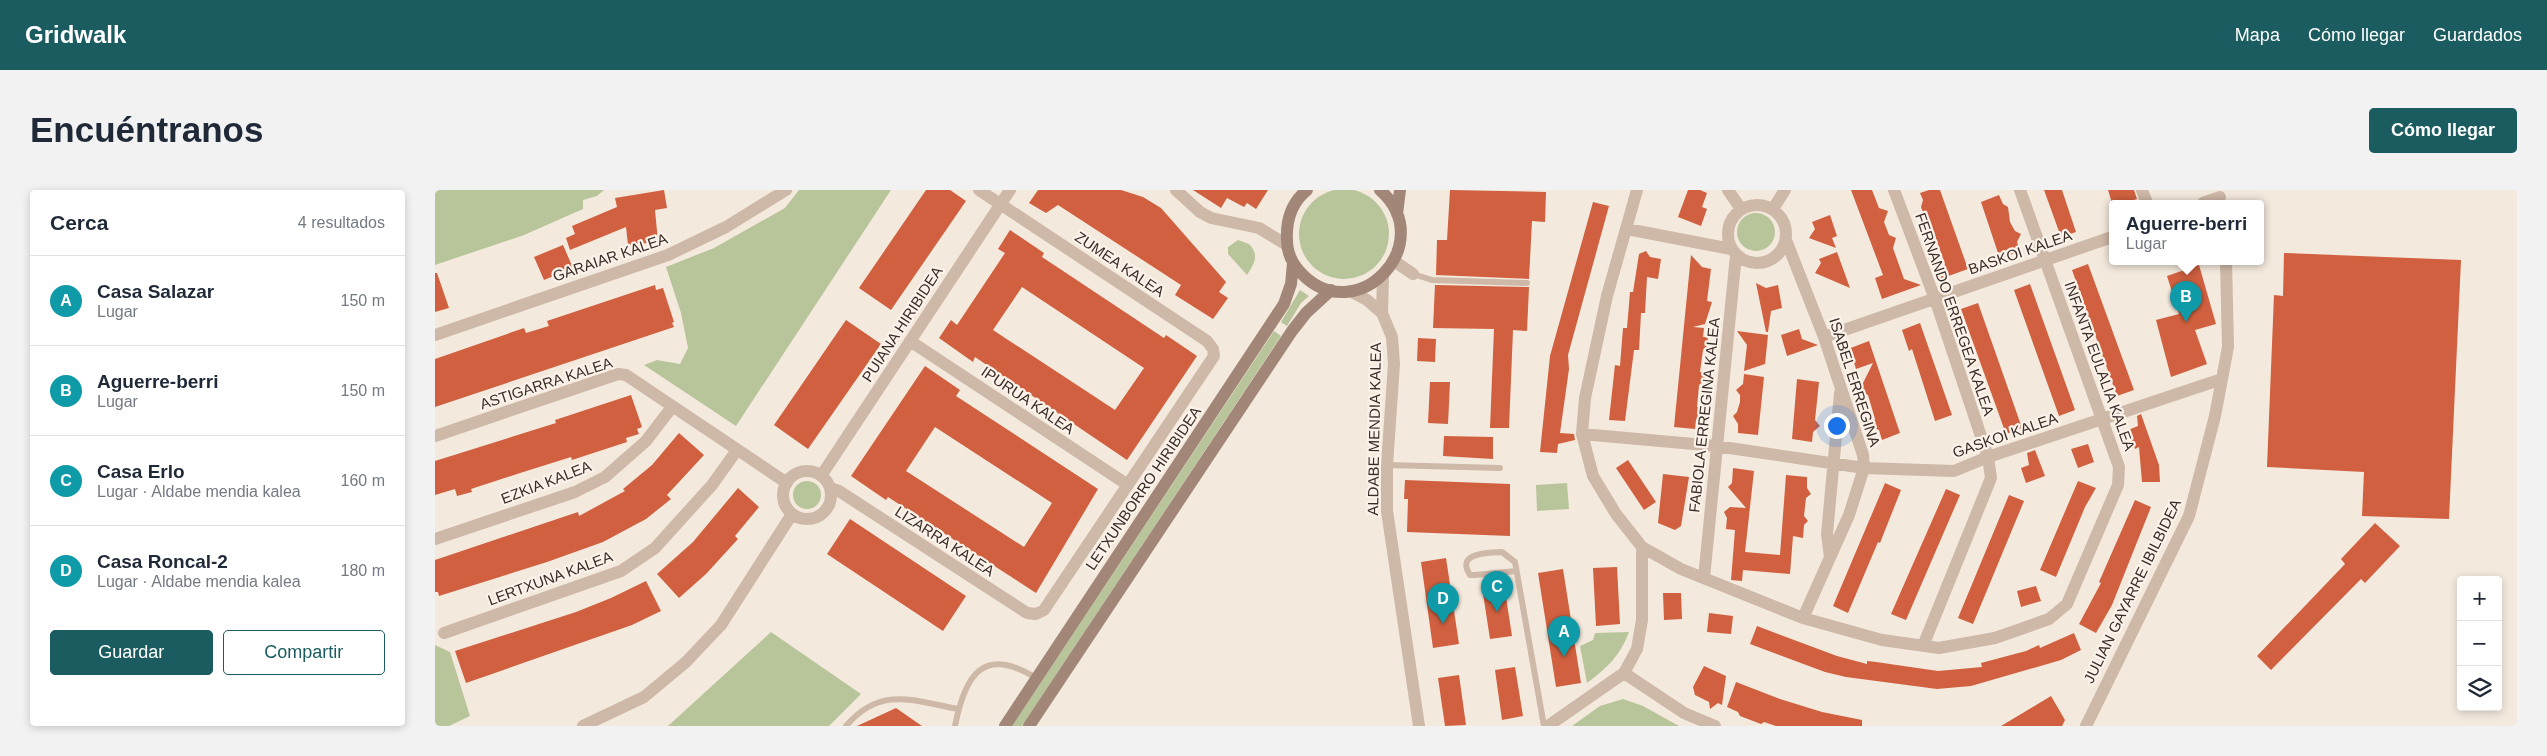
<!DOCTYPE html>
<html lang="es">
<meta charset="utf-8">
<style>
body{margin:0;font-family:Helvetica,sans-serif;background:#f2f2f3;color:#1f2937}
.controls{position:absolute;right:15px;bottom:15px;display:grid;overflow:hidden;border-radius:5px;box-shadow:0 2px 8px #0003}
.controls button{width:45px;height:45px;display:grid;place-items:center;padding:0;border:0;border-bottom:1px solid #e0e1e3;background:#fff;color:#1f2937;font:25px sans-serif}
.you{position:absolute;left:1401px;top:235px;width:18px;height:18px;margin:-12px;border:4px solid #fff;border-radius:50%;background:#1a73e8;box-shadow:0 0 0 8px #1a73e833}
.badge{display:grid;place-items:center;width:32px;height:32px;border-radius:50%;background:#1a5c5f;color:#fff;font-size:16px;font-weight:700}
.pin{position:absolute;translate:-50% -41px;filter:drop-shadow(0 1px 2px #0008)}
.pin::after{content:'';position:absolute;top:26px;width:18px;height:15px;background:inherit;clip-path:polygon(0 0,100% 0,50% 100%)}
.popup{position:absolute;left:1674px;top:10px;width:155px;height:65px;box-sizing:border-box;display:grid;place-content:center;border-radius:5px;background:#fff;filter:drop-shadow(0 1px 4px #0005);font-size:16px;white-space:nowrap;color:#747a83}
.popup b{font-size:19px;color:#1f2937}
.popup::after{content:'';position:absolute;left:50%;top:100%;margin-left:-10px;border:10px solid transparent;border-top-color:#fff}
.list{margin:0;padding:0;list-style:none}
h2{display:flex;justify-content:space-between;align-items:center;height:65px;margin:0;padding:0 20px;font-size:21px}
h2 small{font-size:16px;font-weight:400;color:#747a83}
.list li{display:grid;grid-template-columns:32px 1fr auto;gap:15px;align-items:center;box-sizing:border-box;height:90px;padding:0 20px;border-top:1px solid #e0e1e3}
.list b{display:block;font-size:19px;white-space:nowrap}
.list p{margin:0;font-size:16px;white-space:nowrap;color:#747a83}
.list em{font-size:16px;font-style:normal;color:#747a83}
.actions{display:flex;gap:10px;padding:15px 20px}
.actions a{flex:1;padding:11px 0;border:1px solid #1a5c5f;border-radius:5px;text-align:center;font-size:18px;color:#1a5c5f}
.actions .main{background:#1a5c5f;color:#fff}
.icon{flex:none;width:28px;height:28px;fill:none;stroke:currentColor;stroke-width:2;stroke-linecap:round;stroke-linejoin:round}
.map{position:relative;flex:none;width:2082px;height:536px;overflow:hidden;border-radius:5px}
header{display:flex;align-items:center;gap:30px;box-sizing:border-box;height:70px;padding:0 25px;background:#1a5c5f;color:#fff}
header strong{font-size:24px}
nav{display:flex;gap:28px;margin-inline-start:auto;font-size:18px}
.intro{display:flex;align-items:center;justify-content:space-between;box-sizing:border-box;height:120px;padding:0 30px}
h1{margin:0;font-size:35px}
.button{padding:12px 22px;border-radius:5px;background:#1a5c5f;color:#fff;font-size:18px;font-weight:700}
main{display:flex;gap:30px;padding:0 30px}
aside{flex:1;background:#fff;border-radius:5px;box-shadow:0 2px 8px #0003}
.map>svg:first-child{display:block}
</style>
<header>
<strong>Gridwalk</strong>
<nav><a>Mapa</a><a>Cómo llegar</a><a>Guardados</a></nav>
</header>
<div class="intro"><h1>Encuéntranos</h1><a class="button">Cómo llegar</a></div>
<main>
<aside>
<h2>Cerca<small>4 resultados</small></h2>
<ul class="list">
<li><span class="badge" style="background:#0f9aa8">A</span><div><b>Casa Salazar</b><p>Lugar</p></div><em>150 m</em></li>
<li><span class="badge" style="background:#0f9aa8">B</span><div><b>Aguerre-berri</b><p>Lugar</p></div><em>150 m</em></li>
<li><span class="badge" style="background:#0f9aa8">C</span><div><b>Casa Erlo</b><p>Lugar · Aldabe mendia kalea</p></div><em>160 m</em></li>
<li><span class="badge" style="background:#0f9aa8">D</span><div><b>Casa Roncal-2</b><p>Lugar · Aldabe mendia kalea</p></div><em>180 m</em></li>
</ul>
<div class="actions"><a class="main">Guardar</a><a>Compartir</a></div>
</aside>
<div class="map">
<svg width="2082" height="536" viewBox="0 0 2082 536">
<rect width="100%" height="100%" fill="#f4e9dd"/>
<!-- green -->
<path fill="#b8c59b" d="M864 44a45 45 0 1 1 90 0a45 45 0 1 1-90 0Z
M0,0H169L162,6L148,10V19L89,45L0,75Z
M364,0H456L301,236L209,175L222,170L245,174L253,158L246,123L231,77L279,58L350,18Z
M1302 42a19 19 0 1 1 38 0a19 19 0 1 1-38 0Z
M803,50L814,54C825,65 819,74 812,85L793,64V57Z
M865,100L874,106L866,113L852,136L846,132Z
M839,141L846,146L587,536H577Z
M358 305a14 14 0 1 1 28 0a14 14 0 1 1-28 0Z
M1132,293L1134,319L1102,321L1101,295Z
M336,442L426,504L394,536H233Z
M1194,442C1185,466 1172,478 1152,493L1145,456L1158,450L1160,443Z
M0,455L15,462L35,526L14,536H0Z
M1188,509L1208,516L1244,536H1137L1165,516Z"/>
<!-- building -->
<path fill="#d0603f" fill-rule="evenodd" d="M229,0L232,18L220,20L223,52L193,55L191,37L135,60L131,48L140,44L137,36L182,17L180,8Z
M491,0H515L531,11L456,120L424,98Z
M603,0H686L708,7L726,18L791,92L784,102L793,108L778,129L740,105L746,95L623,15L611,23L594,13Z
M758,0H833L821,19L812,13L809,17L792,8L786,18Z
M1015,0L1111,2L1110,32L1097,31L1094,89L1001,85L1002,50H1012Z
M1253,0H1265L1272,3L1267,17L1272,19L1266,36L1243,27Z
M1416,0H1437L1444,18L1453,21L1449,32L1454,45L1461,48L1458,58L1469,89L1486,95L1447,109L1440,88L1448,85Z
M1494,0H1505L1533,79L1505,89L1510,74L1496,34L1491,31L1486,17L1488,10L1485,3Z
M1609,0H1627L1641,42L1626,47Z
M1673,0H1699L1702,9L1689,13H1677Z
M1564,5L1568,14L1573,17L1575,32L1580,41L1586,44L1582,52L1585,61L1565,69L1546,12Z
M1158,12L1174,16L1133,165L1134,179L1125,243L1139,244L1140,250L1123,254L1122,263L1105,262L1115,166Z
M1395,25L1402,46L1397,48L1401,58L1374,48L1380,39L1377,32Z
M575,40L609,63L607,67L729,148L731,145L762,166L692,270L540,167L538,172L504,148L516,130L522,135L570,63L563,59ZM587,97L709,178L680,220L558,140Z
M128,55L138,78L109,90L99,67Z
M1211,61L1215,67L1226,69L1223,89L1212,87L1210,123H1206L1204,160H1199L1190,231L1174,230L1180,175L1185,176L1188,138H1192L1195,102H1198L1204,64Z
M1402,62L1415,98L1380,83L1386,73L1384,69Z
M1849,63L2026,70L2014,329L1927,326L1929,282L1832,277L1839,105L1848,106Z
M1256,65L1267,77L1276,79L1272,111L1277,112L1270,134L1258,137L1269,138L1268,147H1273L1272,156L1268,160L1265,182L1277,184L1264,195L1262,217L1274,218L1261,230L1260,239L1239,237Z
M1653,74L1699,200L1682,206L1637,80Z
M1764,75L1781,134L1760,140L1772,174L1736,187L1721,130L1744,124L1732,86Z
M0,83H2L14,118L0,122Z
M1321,93L1331,98L1343,95L1347,118L1336,121L1333,142H1331Z
M1595,94L1640,220L1624,226L1579,100Z
M220,95L221,100L228,98L239,132L237,133L239,137L0,217V169L89,138L91,143L114,136L112,131Z
M1000,95L1094,97L1092,141L1078,140L1074,238H1055L1059,139L998,138Z
M1543,113L1587,238L1571,244L1526,119Z
M411,130L446,154L373,259L339,235Z
M1485,133L1517,225L1500,231L1477,159L1474,161L1467,140Z
M1364,139L1367,149L1383,155L1352,166L1346,145Z
M1302,141L1333,145L1330,174L1309,181L1312,155Z
M983,148L1001,149L1000,172L982,171Z
M1434,151L1465,243L1447,250L1444,240L1436,237L1440,229L1433,205L1424,201L1438,173L1421,179L1418,169L1405,162Z
M490,176L525,200L521,206L663,299L601,403L453,307L451,310L416,286ZM500,237L617,313L589,357L471,281Z
M1309,184L1329,187L1323,245L1303,243V234L1298,226L1302,222L1305,212V205L1301,200L1308,194Z
M1362,189L1384,192L1380,230L1385,236L1378,242L1377,252L1357,249Z
M995,192H1015L1013,234L993,233Z
M196,205L207,237L202,239L204,244L191,248L192,252L137,270L136,267L82,284L36,299L37,302L22,306L20,299L0,305V271L121,233L120,230Z
M1706,224L1724,275L1725,292H1707L1704,257L1700,259L1693,240L1703,236L1702,226Z
M244,243L269,265L232,305L236,309L211,329L168,352L112,372L4,406L3,402H0V370L143,322L144,326L190,301L188,299L217,275Z
M1009,246L1058,247V269L1008,266Z
M1653,254L1659,272L1643,278L1636,259Z
M1600,260L1610,286L1591,293L1586,278L1594,275L1592,263Z
M1193,270L1221,312L1209,320L1181,278Z
M1298,278L1319,281L1310,362L1345,365L1351,285L1372,287V298L1376,304L1371,308L1369,326L1373,331L1369,335L1368,348L1358,346L1355,384L1308,380L1307,391L1296,390L1300,340L1291,339L1292,328L1289,322L1295,317L1311,318L1293,297L1297,293Z
M1228,284L1254,287L1246,336L1240,340L1223,333Z
M970,290L1075,294V346L972,342L973,309H969Z
M1643,291L1661,298L1650,317L1621,387L1605,380Z
M1450,293L1466,300L1445,353L1443,352L1413,423L1398,416Z
M303,298L324,317L300,346L303,349L271,384L244,408L222,384L258,352Z
M1511,299L1525,305L1471,430L1456,424Z
M1574,305L1589,311L1538,434L1523,428Z
M1700,310L1716,317L1677,415L1661,443L1644,434L1666,393L1664,392Z
M415,329L531,406L508,441L392,364Z
M1940,333L1965,356L1930,393L1926,389L1836,480L1822,466L1910,374L1906,369Z
M1011,368L1024,454L998,458L986,372Z
M1182,377L1185,434L1161,436L1158,378Z
M1128,379L1146,493L1121,497L1103,383Z
M211,391L226,421L197,435L31,493L20,461L141,422L176,408Z
M1069,394L1077,446L1055,449L1047,397Z
M1601,396L1606,411L1586,417L1582,401Z
M1228,403H1246L1247,429L1229,430Z
M1274,423L1298,426L1296,444L1272,442Z
M1322,436L1402,466L1432,474V471L1441,472L1503,481L1547,477L1546,473L1591,461L1604,455L1605,458L1639,443L1646,460L1626,470L1536,496L1502,499L1411,487L1390,482L1315,454Z
M1269,476L1291,486L1287,515L1283,513L1275,519L1274,512L1260,505L1258,497Z
M1080,477L1088,526L1067,530L1060,480Z
M1024,485L1031,535L1010,536L1003,488Z
M1301,492L1345,509L1387,522L1427,530V536H1341L1329,532L1326,534L1305,526L1303,522L1292,517Z
M1616,506L1630,530L1627,536H1566Z
M461,518L487,536H422Z"/>
<g fill="none" stroke-linecap="round" stroke-linejoin="round">
<!-- service -->
<path stroke="#ceb8a7" stroke-width="6" d="M978,84L997,90L1092,93
M952,275L1065,278
M1081,381L1040,385H1035C1020,362 1054,363 1067,362L1080,372L1109,536
M411,536C446,495 479,511 523,519
M520,536C530,485 548,455 601,488"/>
<!-- minor -->
<path stroke="#ceb8a7" stroke-width="12" d="M1293,0L1306,19
M1459,0L1500,109L1553,267L1556,288L1488,456
M1707,0L1712,13
M1768,13L1785,7
M1293 44a29 29 0 1 1 58 0a29 29 0 1 1-58 0Z
M1338,19L1350,0
M1192,39L1296,59
M1351,50L1389,147L1428,265L1429,278L1414,325L1368,428
M959,71L978,84
M0,145L233,65L291,37L351,0
M1389,147L1677,47
M475,151L693,295
M1147,244L1281,256L1429,278L1519,281L1553,267L1787,189
M0,246L183,184L191,185L352,293
M348 305a24 24 0 1 1 48 0a24 24 0 1 1-48 0Z
M386,286L575,0
M395,298L404,301L592,423L601,424L609,420L779,166L778,159L772,151L544,0
M0,349L140,302L170,287L211,251L237,217
M1207,357L1246,379L1368,428L1447,450L1504,458L1560,448L1614,429L1632,414L1683,295L1684,277L1585,0
M1395,367L1392,344L1405,203
M1269,388L1301,65
M9,443L186,381L220,358L277,295L302,260
M1189,483L1249,523L1280,536
M148,536L209,507L251,472L286,435L357,324
M1113,536L1189,483L1202,459L1207,430V357L1181,324L1158,286L1147,244L1150,208L1172,106L1202,0
M1651,536L1754,326L1780,226L1793,157L1791,71"/>
<!-- tertiary -->
<path stroke="#ceb8a7" stroke-width="12" d="M741,0L765,22L776,28L824,38L852,55
M915,101L932,110L947,123L957,147L959,174L952,275V321L984,536
M947,123L948,86"/>
<!-- secondary -->
<path stroke="#a28778" stroke-width="12" d="M872,0C856,13 851,31 852,50C852,63 858,75 867,84C922,140 1005,53 945,0
M962,24L965,0
M570,536L849,114L856,94L858,73
M594,536L857,141L871,123L896,100"/>
</g>
<g text-anchor="middle" dominant-baseline="central" stroke-width="4.5" stroke-linejoin="round" paint-order="stroke">
<!-- street labels -->
<g font-size="15" fill="#3a2d28" stroke="#fbf3ea">
<text transform="translate(1585 62) rotate(-19)">BASKOI KALEA</text>
<text transform="translate(175 67) rotate(-19)">GARAIAR KALEA</text>
<text transform="translate(685 74) rotate(34)">ZUMEA KALEA</text>
<text transform="translate(1520 124) rotate(71)">FERNANDO ERREGEA KALEA</text>
<text transform="translate(467 134) rotate(-57)">PUIANA HIRIBIDEA</text>
<text transform="translate(1665 176) rotate(70)">INFANTA EULALIA KALEA</text>
<text transform="translate(1420 192) rotate(72)">ISABEL ERREGINA</text>
<text transform="translate(111 193) rotate(-18)">ASTIGARRA KALEA</text>
<text transform="translate(593 210) rotate(34)">IPURUA KALEA</text>
<text transform="translate(1269 225) rotate(-84)">FABIOLA ERREGINA KALEA</text>
<text transform="translate(939 239) rotate(-89)">ALDABE MENDIA KALEA</text>
<text transform="translate(1570 245) rotate(-19)">GASKOI KALEA</text>
<text transform="translate(111 292) rotate(-21)">EZKIA KALEA</text>
<text transform="translate(708 298) rotate(-56)">LETXUNBORRO HIRIBIDEA</text>
<text transform="translate(510 351) rotate(33)">LIZARRA KALEA</text>
<text transform="translate(115 388) rotate(-20)">LERTXUNA KALEA</text>
<text transform="translate(1697 401) rotate(-64)">JULIAN GAYARRE IBILBIDEA</text>
</g>
</g>
</svg>
<div class="controls">
<button>+</button>
<button>−</button>
<button><svg class="icon" aria-label="layers" viewBox="0 0 24 24"><path d="M12 4l9 5-9 5-9-5zM3 14l9 5 9-5"/></svg></button>
</div>
<div class="you"></div>
<div class="pin badge" style="left:1129px;top:467px;background:#0f9aa8">A</div>
<div class="pin badge" style="left:1751px;top:132px;background:#0f9aa8">B</div>
<div class="popup"><b>Aguerre-berri</b>Lugar</div>
<div class="pin badge" style="left:1062px;top:422px;background:#0f9aa8">C</div>
<div class="pin badge" style="left:1008px;top:434px;background:#0f9aa8">D</div>
</div>
</main>
